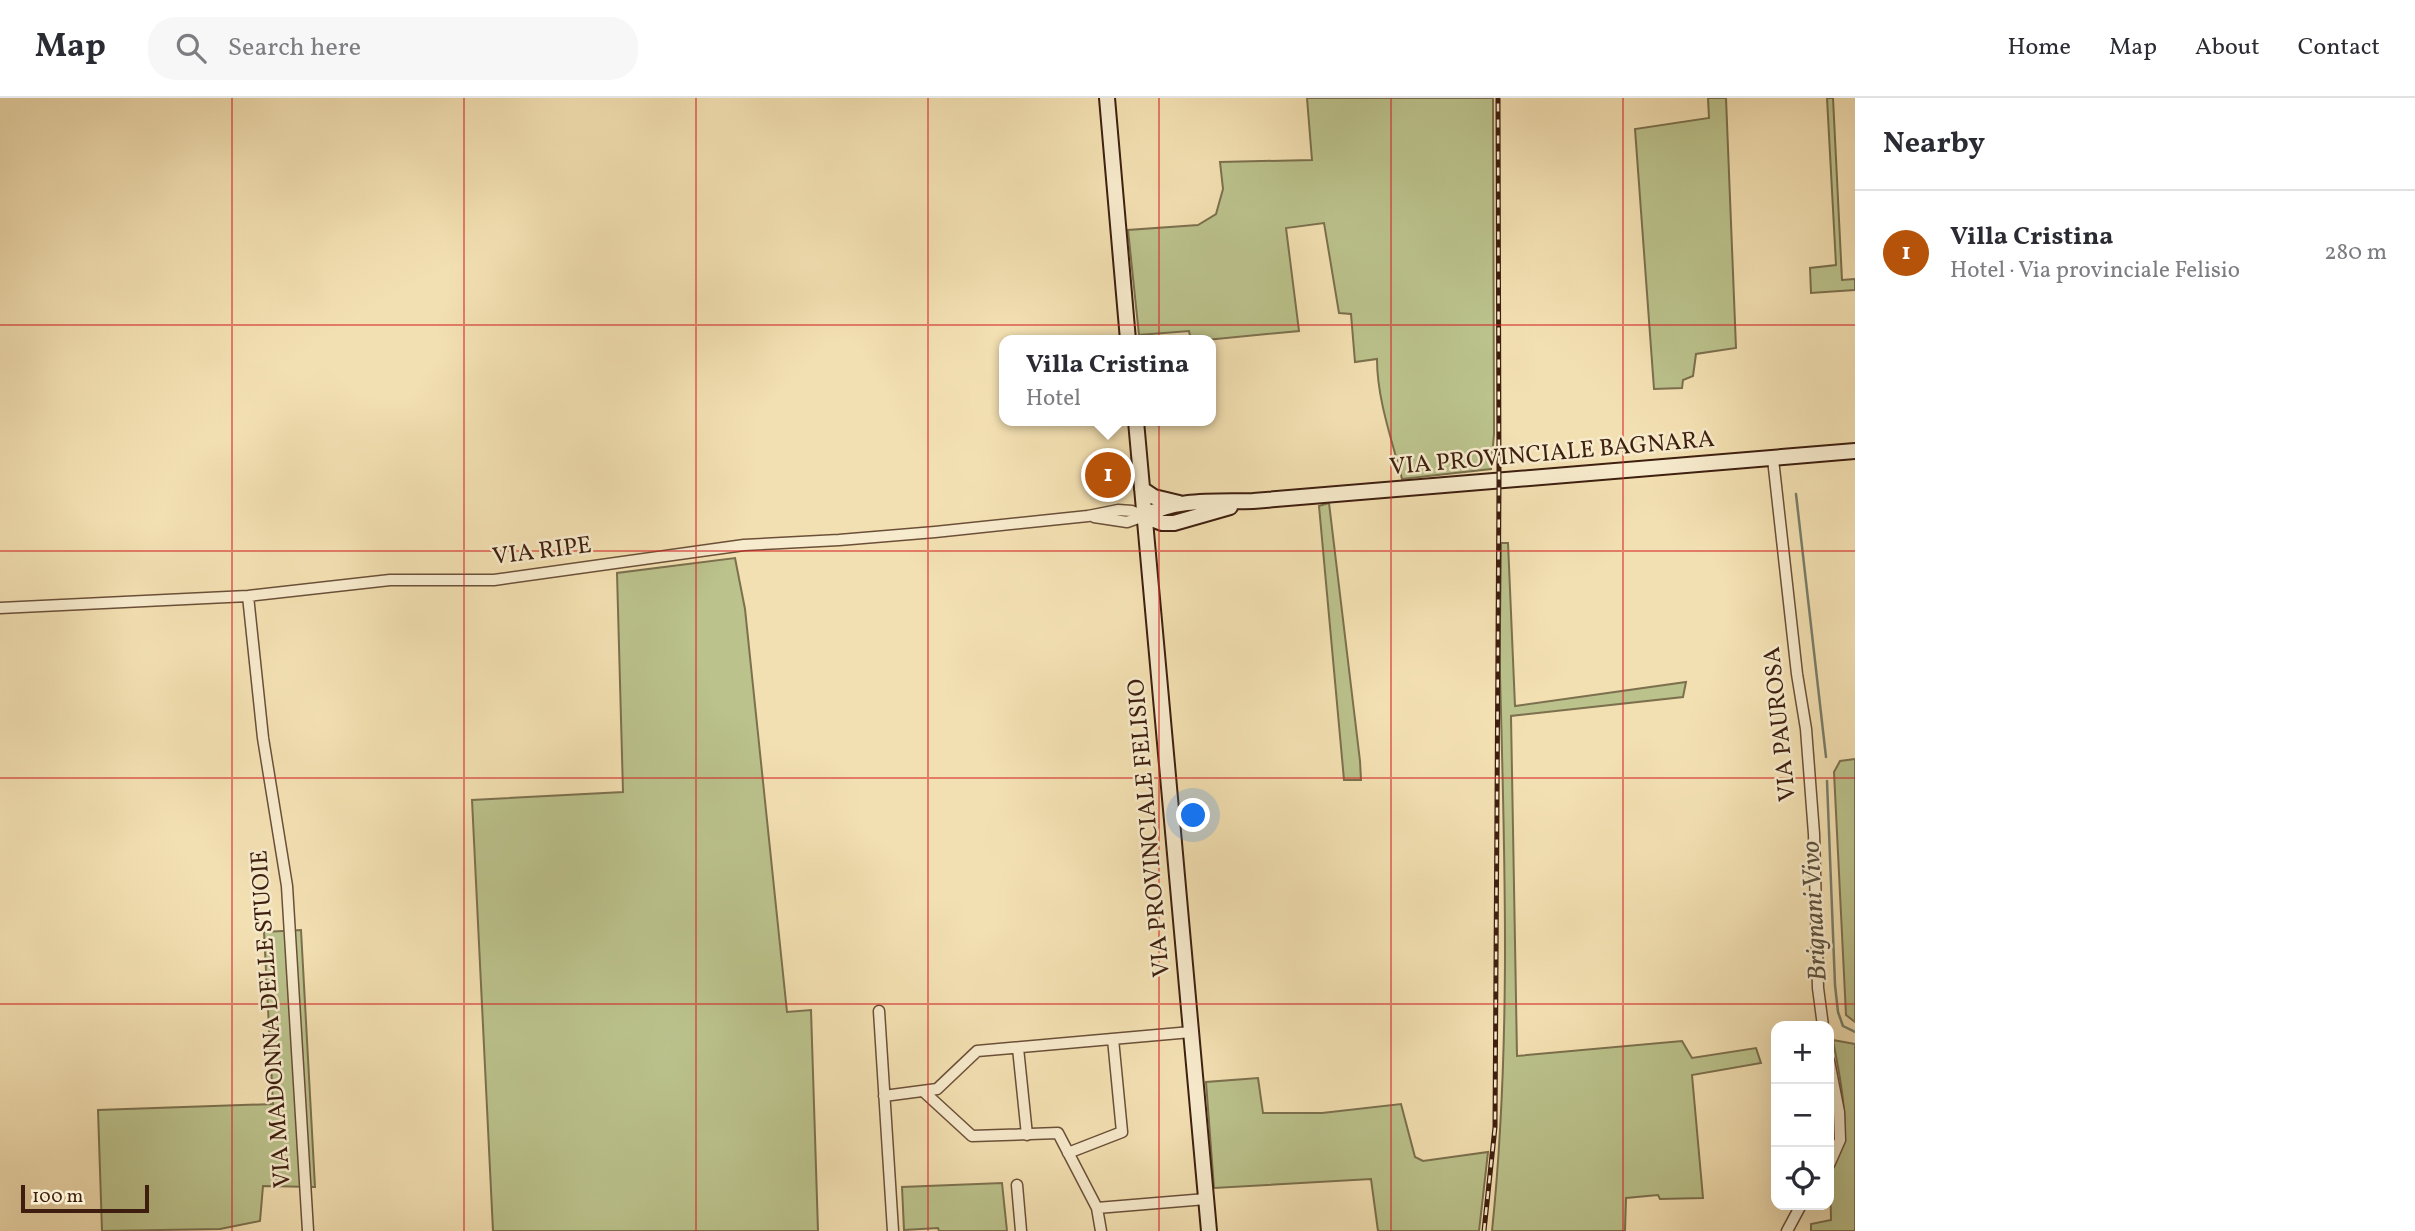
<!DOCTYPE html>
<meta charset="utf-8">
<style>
body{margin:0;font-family:Vollkorn,serif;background:#f7f7f7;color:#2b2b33}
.controls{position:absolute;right:21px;bottom:21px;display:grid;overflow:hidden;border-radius:14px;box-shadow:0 7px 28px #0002}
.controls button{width:63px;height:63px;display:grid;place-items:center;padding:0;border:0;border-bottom:2px solid #e1e1e2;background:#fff;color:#2b2b33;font:35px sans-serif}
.scale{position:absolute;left:21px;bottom:18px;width:128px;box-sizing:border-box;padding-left:7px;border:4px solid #3e1f0f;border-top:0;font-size:19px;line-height:24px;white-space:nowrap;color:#3e1f0f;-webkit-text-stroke:5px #f7ebcd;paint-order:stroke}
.you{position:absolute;left:1194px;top:718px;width:24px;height:24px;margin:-18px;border:5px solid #fff;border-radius:50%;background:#1a73e8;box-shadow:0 0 0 10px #1a73e833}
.badge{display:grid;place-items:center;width:46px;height:46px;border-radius:50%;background:#b45309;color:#fff;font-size:23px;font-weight:700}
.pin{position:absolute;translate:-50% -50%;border:4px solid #fff;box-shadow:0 2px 7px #0006}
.popup{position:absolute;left:999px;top:237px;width:217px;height:91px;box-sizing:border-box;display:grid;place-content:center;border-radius:14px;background:#fff;filter:drop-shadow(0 2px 5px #0005);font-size:23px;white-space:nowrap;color:#7c7c81}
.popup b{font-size:26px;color:#2b2b33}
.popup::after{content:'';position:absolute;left:50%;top:100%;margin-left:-14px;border:14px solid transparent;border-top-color:#fff}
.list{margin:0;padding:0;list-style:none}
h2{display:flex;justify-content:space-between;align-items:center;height:91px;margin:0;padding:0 28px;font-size:30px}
h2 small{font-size:23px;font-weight:400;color:#7c7c81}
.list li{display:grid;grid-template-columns:46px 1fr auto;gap:21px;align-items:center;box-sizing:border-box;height:126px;padding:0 28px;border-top:2px solid #e1e1e2}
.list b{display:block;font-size:26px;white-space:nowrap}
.list p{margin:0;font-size:23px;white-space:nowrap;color:#7c7c81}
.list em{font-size:23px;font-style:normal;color:#7c7c81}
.icon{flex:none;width:38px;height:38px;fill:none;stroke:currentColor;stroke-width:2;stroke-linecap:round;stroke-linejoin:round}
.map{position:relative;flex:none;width:1855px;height:1133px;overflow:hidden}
header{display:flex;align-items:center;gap:42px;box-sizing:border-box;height:98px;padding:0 35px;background:#fff;border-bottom:2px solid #e1e1e2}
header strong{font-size:33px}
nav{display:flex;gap:38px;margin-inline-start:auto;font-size:24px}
.search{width:490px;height:63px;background:#f7f7f7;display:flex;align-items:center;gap:18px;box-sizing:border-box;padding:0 24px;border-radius:28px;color:#7c7c81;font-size:26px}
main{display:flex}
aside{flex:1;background:#fff}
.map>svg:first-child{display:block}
</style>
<header>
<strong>Map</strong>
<div class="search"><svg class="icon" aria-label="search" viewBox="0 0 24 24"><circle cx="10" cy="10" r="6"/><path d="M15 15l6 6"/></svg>Search here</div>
<nav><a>Home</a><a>Map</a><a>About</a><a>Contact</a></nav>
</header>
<main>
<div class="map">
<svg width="1855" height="1133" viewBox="0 0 1855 1133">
<rect width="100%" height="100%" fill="#f3e0b2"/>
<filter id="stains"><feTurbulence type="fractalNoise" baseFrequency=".00286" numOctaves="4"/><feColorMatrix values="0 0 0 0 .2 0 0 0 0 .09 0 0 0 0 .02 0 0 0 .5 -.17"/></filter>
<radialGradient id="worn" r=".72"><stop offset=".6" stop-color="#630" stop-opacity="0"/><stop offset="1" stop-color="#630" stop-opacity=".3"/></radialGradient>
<!-- green -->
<path fill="#bbc28c" stroke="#7c704e" stroke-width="2" d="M1307,0H1493L1494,336L1491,371L1402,381C1392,342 1377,301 1377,261L1355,264L1351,216L1339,215L1324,125L1286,130L1299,233L1206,242H1191L1189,233L1139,237L1128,132L1198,127L1216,116L1223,91L1220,64L1312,62Z
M1708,0H1726L1736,250L1696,256L1693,278L1683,282L1682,290L1654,291L1635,31L1709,20Z
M1827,0H1833L1842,182L1855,181V192L1811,195L1810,170L1836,167Z
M1329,405L1360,663L1361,682H1344L1319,408Z
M1501,445H1508L1515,608L1686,584L1683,599L1511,618L1517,958L1682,943L1692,960L1756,950L1761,965L1692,977L1703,1100L1660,1101L1658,1097L1626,1100L1625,1133H1492C1511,949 1505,762 1500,578C1499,534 1501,489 1501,445Z
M735,460L745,511L787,914L811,912L818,1133H493L472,702L623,694L617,475Z
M1855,661V924L1846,917L1834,674L1840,663Z
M301,832L315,1089L263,1088L260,1123L220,1131L102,1133L98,1012L273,1006L264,834Z
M1833,942L1855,946V1133H1811V1126L1831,1122L1830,1075C1855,1036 1841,988 1833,942Z
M1258,980L1263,1015H1322L1401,1006L1415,1059L1423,1063L1488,1054L1479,1133H1378L1371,1081L1214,1090L1206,984Z
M1002,1085L1007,1133H939L938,1130L904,1132L902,1089Z"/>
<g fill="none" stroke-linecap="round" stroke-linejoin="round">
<!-- stream -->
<path stroke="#777e6a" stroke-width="2.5" d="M1796,396L1826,659
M1827,683L1835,887L1838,914L1843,928L1855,934"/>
<defs>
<path id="street" d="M1773,361L1797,576L1806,631L1814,736L1818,890L1823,928
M1094,419L1127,424L1144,418
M248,498L263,640L287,788L308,1133
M0,510L248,498L390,482H494L744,447L839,442L935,434L1088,418L1118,412L1132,413L1144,418
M879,913L893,1133
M1018,950L1027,1037
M1829,963L1839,1014L1840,1042L1829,1067
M923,993L972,1038L1058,1035L1097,1110L1101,1133
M884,998L937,991L977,953L1191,934
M1068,1055L1122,1034L1113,941
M1017,1087L1021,1133
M1097,1110L1206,1101
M1787,1133L1801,1107"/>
<path id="secondary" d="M1107,0L1128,242
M1136,323L1209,1133
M1142,391L1154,399L1179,405
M1144,418C1176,400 1217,404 1253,403L1855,353
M1144,418L1162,425H1174L1230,409"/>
</defs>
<!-- street casing -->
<use href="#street" stroke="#6b4f38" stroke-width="13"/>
<!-- secondary casing -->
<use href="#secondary" stroke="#3e1f0f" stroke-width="18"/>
<!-- street -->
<use href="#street" stroke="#f7ebcd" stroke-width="10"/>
<!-- secondary -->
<use href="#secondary" stroke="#f7ebcd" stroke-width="14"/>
<defs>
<path id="rail" d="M1484,1133L1495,1029L1499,384L1498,0"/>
</defs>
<!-- rail casing -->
<use href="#rail" stroke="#3e1f0f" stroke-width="5"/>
<!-- rail -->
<use href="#rail" stroke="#f7ebcd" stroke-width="2.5" stroke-dasharray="8" stroke-linecap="butt"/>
</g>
<!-- grid -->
<path fill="none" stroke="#d62828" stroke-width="2" stroke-opacity="0.55" d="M232,0V1133M464,0V1133M696,0V1133M928,0V1133M1159,0V1133M1391,0V1133M1623,0V1133M0,227H1855M0,453H1855M0,680H1855M0,906H1855"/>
<g text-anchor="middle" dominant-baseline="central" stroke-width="5" stroke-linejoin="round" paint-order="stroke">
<!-- street labels -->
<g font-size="24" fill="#3e1f0f" stroke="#f7ebcd">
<text transform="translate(1552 356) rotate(-5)">VIA PROVINCIALE BAGNARA</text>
<text transform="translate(542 454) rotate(-7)">VIA RIPE</text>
<text transform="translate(1781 626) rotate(-96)">VIA PAUROSA</text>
<text transform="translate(1150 730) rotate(-95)">VIA PROVINCIALE FELISIO</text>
<text transform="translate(272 921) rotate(-94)">VIA MADONNA DELLE STUOIE</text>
</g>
<!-- water labels -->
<g font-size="26" font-style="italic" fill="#5a4f3d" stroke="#f7ebcd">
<text transform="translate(1815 813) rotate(-93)">Brignani Vivo</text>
</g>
</g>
<rect width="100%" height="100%" filter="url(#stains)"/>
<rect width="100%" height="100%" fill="url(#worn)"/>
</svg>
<div class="controls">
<button>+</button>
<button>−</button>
<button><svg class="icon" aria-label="locate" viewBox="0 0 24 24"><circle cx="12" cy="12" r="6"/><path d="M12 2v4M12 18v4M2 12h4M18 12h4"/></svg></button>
</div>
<div class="scale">100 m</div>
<div class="you"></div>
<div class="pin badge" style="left:1108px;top:377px">1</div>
<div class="popup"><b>Villa Cristina</b>Hotel</div>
</div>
<aside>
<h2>Nearby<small></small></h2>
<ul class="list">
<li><span class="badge">1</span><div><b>Villa Cristina</b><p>Hotel · Via provinciale Felisio</p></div><em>280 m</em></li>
</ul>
</aside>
</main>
